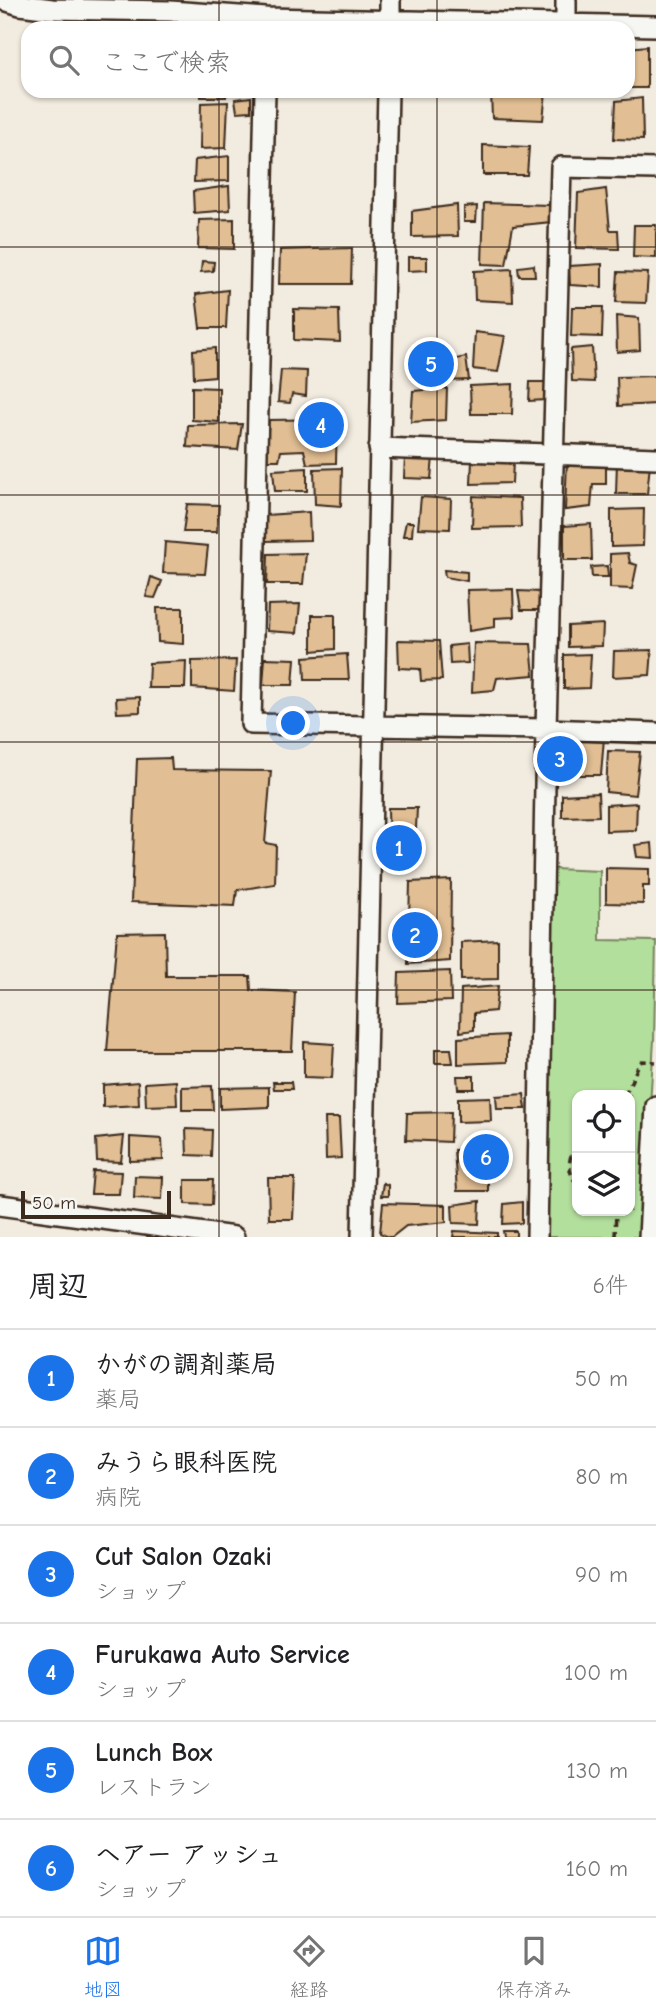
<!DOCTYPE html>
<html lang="ja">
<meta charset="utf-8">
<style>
body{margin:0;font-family:"Comic Neue","Klee One",sans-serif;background:#f2f2f2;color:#202124}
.controls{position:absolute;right:21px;bottom:21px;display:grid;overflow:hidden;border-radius:14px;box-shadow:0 2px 5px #0004}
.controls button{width:63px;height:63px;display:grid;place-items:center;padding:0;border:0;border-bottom:2px solid #e0e0e0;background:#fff;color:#202124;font:35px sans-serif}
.scale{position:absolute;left:21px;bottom:18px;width:150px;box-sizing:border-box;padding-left:7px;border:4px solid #3b2a1e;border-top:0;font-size:19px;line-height:24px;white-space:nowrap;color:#3b2a1e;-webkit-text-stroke:5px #f6f6f2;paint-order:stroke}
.you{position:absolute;left:294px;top:724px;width:24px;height:24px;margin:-18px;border:5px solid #fff;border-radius:50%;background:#1a73e8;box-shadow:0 0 0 10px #1a73e833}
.badge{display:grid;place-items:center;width:46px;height:46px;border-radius:50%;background:#1a73e8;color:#fff;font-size:23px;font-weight:700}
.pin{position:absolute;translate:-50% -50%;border:4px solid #fff;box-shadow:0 2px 7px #0006}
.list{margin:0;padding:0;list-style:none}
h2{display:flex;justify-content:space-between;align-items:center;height:91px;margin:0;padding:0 28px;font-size:30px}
h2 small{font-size:23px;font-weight:400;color:#757577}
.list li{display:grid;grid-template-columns:46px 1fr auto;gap:21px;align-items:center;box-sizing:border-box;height:98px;padding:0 28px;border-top:2px solid #e0e0e0}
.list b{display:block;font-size:26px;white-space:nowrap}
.list p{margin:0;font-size:23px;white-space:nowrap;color:#757577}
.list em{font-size:23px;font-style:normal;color:#757577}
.icon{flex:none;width:38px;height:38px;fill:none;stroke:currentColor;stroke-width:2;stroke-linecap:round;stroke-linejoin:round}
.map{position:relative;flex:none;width:656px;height:1237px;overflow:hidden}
.search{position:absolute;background:#fff;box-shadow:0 2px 5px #0004;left:21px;right:21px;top:21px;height:77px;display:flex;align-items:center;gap:18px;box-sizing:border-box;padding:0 24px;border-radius:21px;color:#757577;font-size:26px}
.sheet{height:679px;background:#fff}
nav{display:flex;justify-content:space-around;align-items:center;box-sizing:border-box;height:98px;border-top:2px solid #e0e0e0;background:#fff;font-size:19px;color:#757577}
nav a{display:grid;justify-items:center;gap:4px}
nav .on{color:#1a73e8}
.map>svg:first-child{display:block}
</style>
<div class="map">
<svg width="656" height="1237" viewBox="0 0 656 1237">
<rect width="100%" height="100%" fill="#f2ebdf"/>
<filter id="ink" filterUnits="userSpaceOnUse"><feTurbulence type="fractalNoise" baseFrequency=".0143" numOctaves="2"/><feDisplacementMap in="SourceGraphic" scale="14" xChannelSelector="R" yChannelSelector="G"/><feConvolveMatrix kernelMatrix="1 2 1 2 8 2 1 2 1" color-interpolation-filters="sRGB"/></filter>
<g filter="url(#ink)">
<!-- green -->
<path fill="#b3df9d" stroke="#77845e" stroke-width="2" fill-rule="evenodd" d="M553,869L600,871V940L656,941L654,1040L642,1237H544ZM577,1095H630V1211H577Z"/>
<!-- building -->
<path fill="#e1be93" stroke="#3b2a1e" stroke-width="2" d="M197,20L236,22L235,28H198Z
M647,46V88H628V48Z
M201,91H227L226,97H201Z
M491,91L546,92L543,120L492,118Z
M251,97V111L237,112L235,99Z
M642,98L643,140L614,139L616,101Z
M228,102L226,148L200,149L201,103Z
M483,145L529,147L527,175H483Z
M229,156V181L194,182L195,160Z
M229,186L230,210L194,213L193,191Z
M606,189L610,230H618L619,249L576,248L578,193Z
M484,203L549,205L551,222L513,226L506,265L482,264Z
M457,205L458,236L412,237V211Z
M477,206L476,222H464V207Z
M234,219V249L198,248L199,220Z
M634,225H656V258L633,257Z
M352,248L351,284H279L280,250Z
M408,257H427V270L408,271Z
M202,261L214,262L213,271L201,272Z
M602,264V287L570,285L569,266Z
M534,265L535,276H519L518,267Z
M512,269L513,302L475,300L474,271Z
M618,272L648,273L646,303L616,302Z
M228,290L226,328H200L196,294Z
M572,307H603L602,337L571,336Z
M294,309L339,310L340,342L294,340Z
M616,316L639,318L640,350L617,352Z
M475,332L505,336L498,372L473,369Z
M592,347L594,382L572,381L571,349Z
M215,348V376L194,378L193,350Z
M466,357L469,380L423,382V366Z
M281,370L307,371L306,396L292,394L290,403L278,402Z
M656,376V404L618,406L617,377Z
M530,382H545L546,400L529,401Z
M513,384L512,414H471L470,386Z
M192,387L219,388V422L192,420Z
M447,388L446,420L411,422L413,391Z
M337,419L336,463L307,464L304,450L281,451L279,460H265L269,420Z
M242,424L238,450L187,447L188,425Z
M405,456L433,457L431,479L404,478Z
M472,460L513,461L512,483L471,484Z
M567,461H606V484H593L591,507L565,510Z
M617,461L650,464L647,494H616Z
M307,468V491H275L273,470Z
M342,468L341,506L315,504L314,469Z
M473,496L520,498L521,527L472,528Z
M421,497L451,499L450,529L418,528Z
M187,504L219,505L217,532H183Z
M644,509L643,546L611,547V510Z
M309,512L310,540L266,541V515Z
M406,522H413L412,536H403Z
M591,524L592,560H564V526Z
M165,542L208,546L205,574L163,573Z
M306,553L303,584H267L268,554Z
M628,553L630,563L637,565L632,589L610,588V554Z
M607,566L608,577H592L591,567Z
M444,570L467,572V581L445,577Z
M151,577L162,581L155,598L146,597Z
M513,589L514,617L495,618V627L469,631L467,590Z
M518,591L541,592L540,610H521Z
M300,604L297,633L267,631L268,605Z
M157,608H183V644L158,642Z
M312,615H335V649L312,651Z
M603,624L602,646L568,647V626Z
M398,640L439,641L442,680L421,681L420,669L399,668Z
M474,643L531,644L534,675L497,678L494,690L472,692Z
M467,644L468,663L450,664L449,646Z
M652,650L650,675L613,677L614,651Z
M347,654L349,680H305L304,657Z
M591,654L589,688L564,689V655Z
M265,658L295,659L293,685H263Z
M236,660L234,691L192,688V661Z
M186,661L185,688H148L149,663Z
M140,697V712L117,713L116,698Z
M562,738H604L601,775H559Z
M608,751L640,752L635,795L606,792Z
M171,758L172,770L271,771L265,843L276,845L275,884L237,890L235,906L131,902L137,759Z
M598,793L599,816L562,817V795Z
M637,803L636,830L606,831V805Z
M388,808H417L415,848L389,849Z
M652,843L653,858L637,857L635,845Z
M606,868L649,869V886H643V904L606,903Z
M451,880L450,961L408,964L410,882Z
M165,932L166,976H250L251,990L295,992L292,1051H107L117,933Z
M498,940V979L461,980V942Z
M450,971L451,1001L398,1003L399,973Z
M498,986L495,1011L474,1013V1030L460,1032L461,989Z
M507,1035V1062L458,1064V1038Z
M304,1042L334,1044L332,1078L304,1077Z
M435,1049H451L453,1063H435Z
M457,1076H474V1089H458Z
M176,1081L177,1105L146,1106L145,1083Z
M138,1082L139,1105L103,1107V1085Z
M273,1082H291L292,1089H274Z
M212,1086L213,1110H182V1087Z
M269,1087V1107L220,1109V1088Z
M524,1094L526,1109H497L496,1096Z
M490,1097L491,1121L458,1122V1098Z
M451,1112L450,1142L406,1140L407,1113Z
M325,1118H339L341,1158L326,1159Z
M186,1129L212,1130L211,1156L187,1155Z
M124,1136L121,1162L97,1161L96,1139Z
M130,1137L162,1139L163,1160L130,1161Z
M488,1148V1191H457L454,1150Z
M93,1171L121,1172L119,1194H91Z
M135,1176L163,1177L162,1199L134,1198Z
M268,1178H295L293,1219H269Z
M185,1180H213L212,1205L185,1204Z
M383,1183L388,1185V1196H381Z
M480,1201L479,1224L453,1223L452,1205Z
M522,1202V1223L503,1224L504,1204Z
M383,1203L446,1205V1222L406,1226L392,1237H388L380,1233Z
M454,1231L497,1233V1237H453Z
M503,1231H516V1237H504Z"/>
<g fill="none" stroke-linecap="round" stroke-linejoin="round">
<defs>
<path id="minor" d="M4,0L20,5L52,9L170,11L266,18L656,26
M566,25V0
M390,28V0
M265,91L251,724L546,729L656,733
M379,448L656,458
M0,1205L234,1237
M362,1237L388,91
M537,1237L546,729L561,167L656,169
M649,1237L656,1106"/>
</defs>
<!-- minor casing -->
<use href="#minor" stroke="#3b2a1e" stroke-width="24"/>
<!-- path -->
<path stroke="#3b2a1e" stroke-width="3.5" stroke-dasharray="7 5" stroke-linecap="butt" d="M625,1095L639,1064L642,1061L656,1062
M577,1145C567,1158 567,1171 577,1184
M615,1237L616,1211"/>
<!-- minor -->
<use href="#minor" stroke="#f6f6f2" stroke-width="19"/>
</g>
</g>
<!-- grid -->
<path fill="none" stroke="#3b2a1e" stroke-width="2" stroke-opacity="0.55" d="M219,0V28M437,0V28M219,91V1237M437,91V1237M0,247H656M0,495H656M0,742H656M0,990H656"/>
</svg>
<div class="controls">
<button><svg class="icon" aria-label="locate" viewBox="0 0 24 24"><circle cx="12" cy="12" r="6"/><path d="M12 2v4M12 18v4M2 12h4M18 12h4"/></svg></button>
<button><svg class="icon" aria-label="layers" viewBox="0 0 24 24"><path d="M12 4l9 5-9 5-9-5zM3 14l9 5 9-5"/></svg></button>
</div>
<div class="scale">50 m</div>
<div class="you"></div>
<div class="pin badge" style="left:399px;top:848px">1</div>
<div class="pin badge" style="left:415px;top:935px">2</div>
<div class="pin badge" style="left:560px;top:759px">3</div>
<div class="pin badge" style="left:321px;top:425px">4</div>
<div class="pin badge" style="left:431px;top:364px">5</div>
<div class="pin badge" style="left:486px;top:1157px">6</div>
<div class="search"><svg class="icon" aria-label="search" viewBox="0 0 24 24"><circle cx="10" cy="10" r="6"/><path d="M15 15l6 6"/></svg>ここで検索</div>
</div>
<section class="sheet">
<h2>周辺<small>6件</small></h2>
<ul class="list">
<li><span class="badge">1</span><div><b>かがの調剤薬局</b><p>薬局</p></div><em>50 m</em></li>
<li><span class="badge">2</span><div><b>みうら眼科医院</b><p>病院</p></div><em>80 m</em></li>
<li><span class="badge">3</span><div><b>Cut Salon Ozaki</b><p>ショップ</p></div><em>90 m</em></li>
<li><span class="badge">4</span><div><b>Furukawa Auto Service</b><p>ショップ</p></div><em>100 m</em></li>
<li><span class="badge">5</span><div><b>Lunch Box</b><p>レストラン</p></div><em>130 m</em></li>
<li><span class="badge">6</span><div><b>ヘアー アッシュ</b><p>ショップ</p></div><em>160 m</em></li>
</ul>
</section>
<nav>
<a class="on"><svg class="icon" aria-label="map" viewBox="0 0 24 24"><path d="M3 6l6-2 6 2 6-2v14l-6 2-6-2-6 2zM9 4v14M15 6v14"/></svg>地図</a>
<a><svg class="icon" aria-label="directions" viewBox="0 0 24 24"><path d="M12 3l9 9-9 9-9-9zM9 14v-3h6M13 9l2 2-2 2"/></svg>経路</a>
<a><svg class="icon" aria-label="saved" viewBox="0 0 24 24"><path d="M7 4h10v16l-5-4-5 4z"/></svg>保存済み</a>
</nav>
